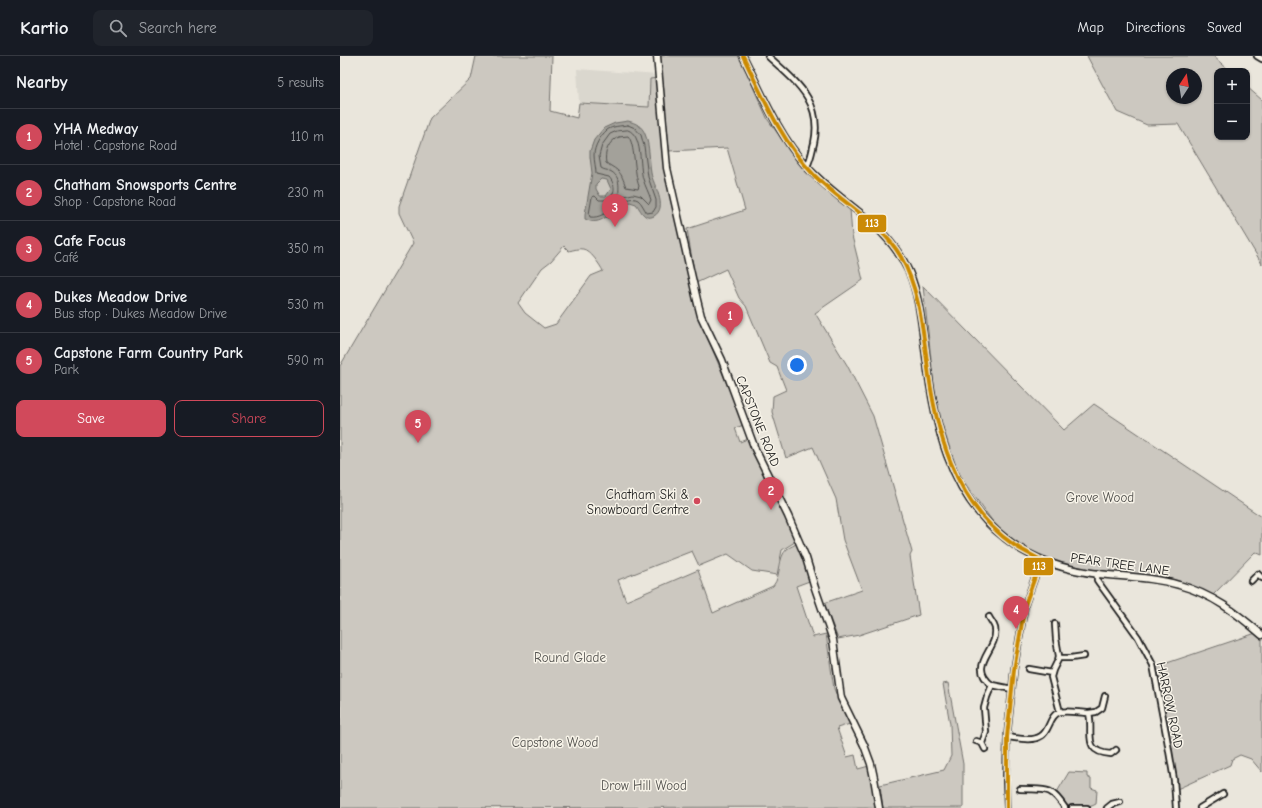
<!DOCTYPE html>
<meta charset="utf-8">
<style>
body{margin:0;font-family:"Comic Neue",sans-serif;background:#20242c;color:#f1f3f6}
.controls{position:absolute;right:12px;top:12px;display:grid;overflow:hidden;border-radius:8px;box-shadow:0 1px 3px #0004}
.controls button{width:36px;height:36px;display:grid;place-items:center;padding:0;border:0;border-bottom:1px solid #363941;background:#171b24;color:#f1f3f6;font:20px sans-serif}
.compass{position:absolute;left:826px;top:12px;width:36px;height:36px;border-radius:50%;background:#171b24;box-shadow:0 1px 3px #0004;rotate:12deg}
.you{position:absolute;left:457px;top:309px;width:14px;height:14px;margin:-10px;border:3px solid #fff;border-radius:50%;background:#1a73e8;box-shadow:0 0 0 6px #1a73e833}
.badge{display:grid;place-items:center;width:26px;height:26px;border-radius:50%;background:#d1495b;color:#fff;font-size:13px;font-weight:700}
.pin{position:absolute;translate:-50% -33px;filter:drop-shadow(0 1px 2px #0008)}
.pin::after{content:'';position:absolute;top:21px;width:14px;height:12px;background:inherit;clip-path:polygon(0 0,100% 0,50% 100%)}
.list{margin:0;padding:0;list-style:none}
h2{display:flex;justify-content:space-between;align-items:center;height:52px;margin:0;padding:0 16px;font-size:17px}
h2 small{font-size:13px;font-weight:400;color:#9ea1a6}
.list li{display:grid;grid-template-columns:26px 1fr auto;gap:12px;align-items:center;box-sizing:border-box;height:56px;padding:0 16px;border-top:1px solid #363941}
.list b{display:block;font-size:15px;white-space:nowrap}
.list p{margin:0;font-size:13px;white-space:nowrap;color:#9ea1a6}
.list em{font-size:13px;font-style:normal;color:#9ea1a6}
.actions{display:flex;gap:8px;padding:12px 16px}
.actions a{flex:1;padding:9px 0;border:1px solid #d1495b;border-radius:8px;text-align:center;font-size:14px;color:#d1495b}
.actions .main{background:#d1495b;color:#fff}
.icon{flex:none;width:22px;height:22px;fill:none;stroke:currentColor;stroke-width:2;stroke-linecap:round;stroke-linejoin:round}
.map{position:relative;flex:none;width:922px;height:752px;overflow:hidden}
header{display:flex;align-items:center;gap:24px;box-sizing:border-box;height:56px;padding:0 20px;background:#171b24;border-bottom:1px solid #363941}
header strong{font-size:19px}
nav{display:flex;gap:22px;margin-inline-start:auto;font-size:14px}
.search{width:280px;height:36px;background:#20242c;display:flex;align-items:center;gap:10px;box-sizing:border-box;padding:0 14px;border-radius:8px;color:#9ea1a6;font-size:15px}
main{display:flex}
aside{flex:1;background:#171b24}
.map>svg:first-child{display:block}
</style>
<header>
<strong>Kartio</strong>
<div class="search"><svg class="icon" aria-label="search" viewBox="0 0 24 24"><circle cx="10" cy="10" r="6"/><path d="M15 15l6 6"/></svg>Search here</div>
<nav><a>Map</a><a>Directions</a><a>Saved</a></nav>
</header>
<main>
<aside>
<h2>Nearby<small>5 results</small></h2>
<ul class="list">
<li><span class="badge">1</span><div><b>YHA Medway</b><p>Hotel · Capstone Road</p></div><em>110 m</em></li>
<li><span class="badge">2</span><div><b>Chatham Snowsports Centre</b><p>Shop · Capstone Road</p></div><em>230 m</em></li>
<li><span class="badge">3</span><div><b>Cafe Focus</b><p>Café</p></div><em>350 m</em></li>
<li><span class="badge">4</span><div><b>Dukes Meadow Drive</b><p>Bus stop · Dukes Meadow Drive</p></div><em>530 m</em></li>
<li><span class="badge">5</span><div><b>Capstone Farm Country Park</b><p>Park</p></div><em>590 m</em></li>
</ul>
<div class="actions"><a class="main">Save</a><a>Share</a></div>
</aside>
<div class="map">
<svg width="922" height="752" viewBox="0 0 922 752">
<rect width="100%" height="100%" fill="#eae6dc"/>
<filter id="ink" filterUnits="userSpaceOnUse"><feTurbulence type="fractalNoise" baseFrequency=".025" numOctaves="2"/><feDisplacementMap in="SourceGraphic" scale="8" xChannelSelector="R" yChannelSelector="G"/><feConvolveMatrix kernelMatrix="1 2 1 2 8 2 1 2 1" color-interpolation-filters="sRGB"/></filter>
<g filter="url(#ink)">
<!-- built -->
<path fill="#dad7ce" d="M237,13L318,19V22L310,23L309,51L239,47Z"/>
<!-- green -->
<path fill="#ccc8c0" stroke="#74726e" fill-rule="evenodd" d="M136,0H212L210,55L237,62L239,47L309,51L310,23L318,22L336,163L355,252L404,369L395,372L400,386L407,383L458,484L442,494L437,519L412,515L388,498L359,510L352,495L278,524L286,545L358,514L373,557L433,530C442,519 437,502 447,493C450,491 455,489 459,486L472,524L456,530L473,581L486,578L494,633L510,668L497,672L507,701L515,699L518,713L529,710L536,751L0,752V310L73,187L59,157V150L90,62L131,23ZM224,190L229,195C233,194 239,192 243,193C250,194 260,209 263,215L251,220L216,268L204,272L185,257L178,247L202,212L211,205Z
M320,0H399L428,64L462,111L485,133L510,153L512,180L523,224L475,257L507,309L533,360L572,496L570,500L579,559L519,579L498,583L484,547L522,534L503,484L496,443L473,391L446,402L432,356L433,340L446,334L437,311L430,307L406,250L399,242L386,213L356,227L347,173L405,154L387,92L329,95Z
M747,0H873L890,15H877V81H907V31L922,44V208L838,68L807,69L777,56ZM832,18H856V42H832Z
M583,230L724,374L754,348L922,461V499L915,496L873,539L851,529L829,524L735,511L712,505L682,491L656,470L619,419L600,363L594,330Z
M916,577L922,584V716L911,703L900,699L892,703L890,709L837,733L815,611Z
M608,627L623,708V752H543L540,729L604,714L611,700L610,668L603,628Z
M729,716L747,717V721L751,723V732L757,734L756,748L752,750L737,749L729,750L725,748L717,736Z"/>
<!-- water -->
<path fill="#a3a19a" stroke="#6d6c68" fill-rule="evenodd" d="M288,65C296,67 302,70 305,78C310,90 309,104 311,117C313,129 329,151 314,160C304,165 301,154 296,148L290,146L283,150L268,162L266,161C259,166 253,167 245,163V158L252,117L250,101V95L254,84L264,72L275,67ZM261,123L267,124L271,133L266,140H260L256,133V128Z"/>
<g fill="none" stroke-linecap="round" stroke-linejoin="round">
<!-- shore -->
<path stroke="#52514e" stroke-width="1" d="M288,69L295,72L301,79L304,90L308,121L316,144V151L313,156L307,157C304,153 302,147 298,144C283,136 268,164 250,161L249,158L252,141L255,140L259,144H267C276,138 276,129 269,121L256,118C256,112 254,105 254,99C254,91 260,80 267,74C272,70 281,70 288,69Z
M288,74C303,79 299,110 303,123C305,130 309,137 311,144L309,148L301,140L293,138L279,141C278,132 282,121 270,115C267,114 264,114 261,112L259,100L262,89L270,78L277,75Z
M279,81L288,80C295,87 294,118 299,130L298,133L286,131C280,115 281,116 266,107C264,97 268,85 279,81Z"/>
<defs>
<path id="street" d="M428,0C456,26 483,45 474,87C472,95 471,103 467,110
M917,0L922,3
M757,517V524L759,527L798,581L813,609L827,683L834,724L836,752
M911,525L918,518L922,522
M649,561C651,565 654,568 655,572C659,594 626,609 652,629
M715,568L716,583L719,600L718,604L713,614L711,621L720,656
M719,602H731L744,600
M689,613L712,617
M749,657L756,656L762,652L765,640
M667,681C677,682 692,686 701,680C710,675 709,659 720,656C727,654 741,657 749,657C754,677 741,696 771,698L776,694
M636,685L642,687
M645,693L642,687L646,676L644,652L647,641L652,629L672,633
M680,733C705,734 710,729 725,752
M667,752L666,724L667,681L674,614L685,549L701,504
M732,752H747
M767,752L772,748L780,746
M860,752L883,738"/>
<path id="secondary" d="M317,0L327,112L357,244L361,260L382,304L415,393L448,460L466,502L475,532L493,584L501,642L524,689L531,708L534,722L539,752
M403,0C422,38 438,78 466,110C502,150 546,165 569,216C580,242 582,272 586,300C594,366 609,439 665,482C692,504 725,514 759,518C786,521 813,521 839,529C872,538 897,557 922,579"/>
</defs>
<!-- street casing -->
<use href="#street" stroke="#1c1c1c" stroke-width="8"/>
<!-- secondary casing -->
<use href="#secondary" stroke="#1c1c1c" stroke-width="9"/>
<!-- street -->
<use href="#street" stroke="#f7f3e8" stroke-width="4.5"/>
<!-- secondary -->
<use href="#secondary" stroke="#f7f3e8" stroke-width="6"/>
<defs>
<path id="bus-1" d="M403,0C423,41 441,85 473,118C501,147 541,166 561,201C579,233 582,269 587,305C595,373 614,448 674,489C683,495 692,499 701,504L685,549L674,614L667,681V752"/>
</defs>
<!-- bus-1 casing -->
<use href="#bus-1" stroke="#f7f3e8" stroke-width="7"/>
<!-- bus-1 -->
<use href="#bus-1" stroke="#cb8a06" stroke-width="4"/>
</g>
</g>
<!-- markers -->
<circle fill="#d1495b" stroke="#f7f3e8" stroke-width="1.5" cx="357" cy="445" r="4"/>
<g text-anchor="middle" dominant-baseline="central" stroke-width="3" stroke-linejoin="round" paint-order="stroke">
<!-- street labels -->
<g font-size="13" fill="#1c1c1c" stroke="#f7f3e8">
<text transform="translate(418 365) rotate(68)">CAPSTONE ROAD</text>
<text transform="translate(780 508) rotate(8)">PEAR TREE LANE</text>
<text transform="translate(830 649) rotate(78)">HARROW ROAD</text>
</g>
<!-- poi labels -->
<g font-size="13" fill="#1c1c1c" stroke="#f7f3e8" text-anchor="end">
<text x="349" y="438">Chatham Ski &amp;<tspan x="349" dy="15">Snowboard Centre</tspan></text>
</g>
<!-- park labels -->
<g font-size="13" fill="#51504d" stroke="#f7f3e8">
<text x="760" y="441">Grove Wood</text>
<text x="230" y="601">Round Glade</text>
<text x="215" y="686">Capstone Wood</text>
<text x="304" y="729">Drow Hill Wood</text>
</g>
</g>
<g stroke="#f7f3e8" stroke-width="1.5">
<rect x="517" y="158" width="30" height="19" rx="4" fill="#cb8a06"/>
<rect x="683" y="501" width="31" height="19" rx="4" fill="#cb8a06"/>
</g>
<g font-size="11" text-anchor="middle" font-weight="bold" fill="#fff">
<text x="532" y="171">113</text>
<text x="699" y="514">113</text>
</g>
</svg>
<div class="controls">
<button>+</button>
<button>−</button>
</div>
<svg class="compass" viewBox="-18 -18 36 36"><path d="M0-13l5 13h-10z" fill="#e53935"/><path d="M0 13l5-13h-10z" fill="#9ea1a6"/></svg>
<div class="you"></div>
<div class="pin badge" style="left:390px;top:279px">1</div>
<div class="pin badge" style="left:431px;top:454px">2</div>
<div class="pin badge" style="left:275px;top:171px">3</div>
<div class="pin badge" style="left:676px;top:573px">4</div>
<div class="pin badge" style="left:78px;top:387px">5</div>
</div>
</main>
